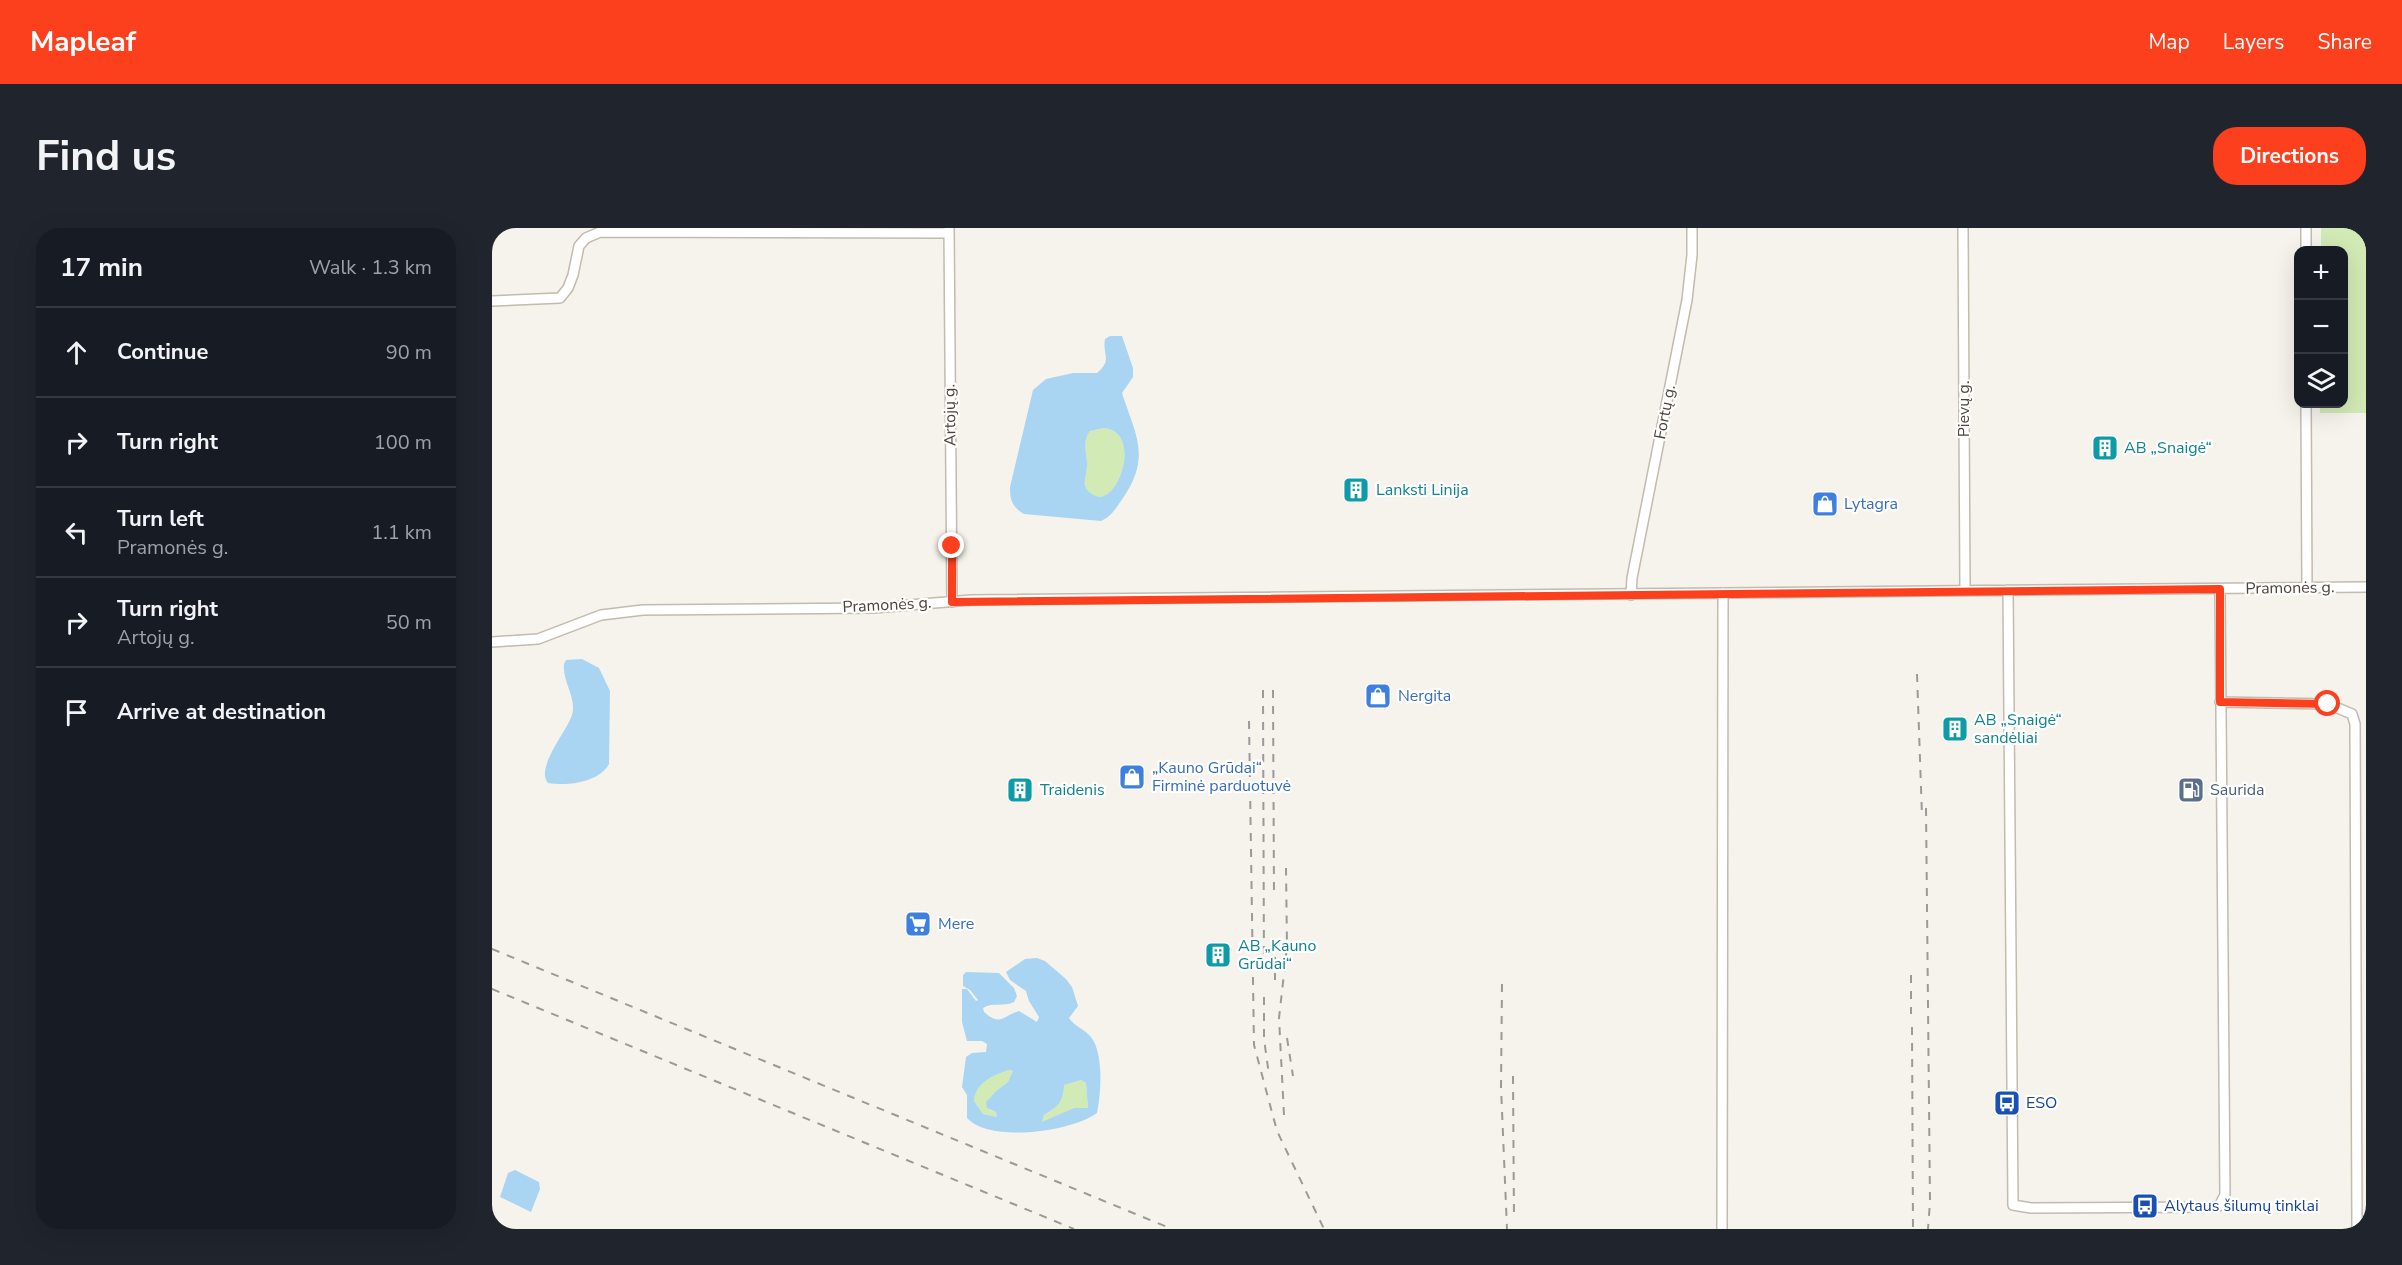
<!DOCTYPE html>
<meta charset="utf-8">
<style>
body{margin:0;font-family:"Nunito Sans",sans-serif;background:#20242c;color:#f1f3f6}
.controls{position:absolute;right:18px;top:18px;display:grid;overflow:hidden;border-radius:12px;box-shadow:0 6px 24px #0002}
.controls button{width:54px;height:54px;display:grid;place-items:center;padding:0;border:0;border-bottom:2px solid #363941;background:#171b24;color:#f1f3f6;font:30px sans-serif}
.stop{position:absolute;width:18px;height:18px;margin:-14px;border:4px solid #fc3f1d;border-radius:50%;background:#fff}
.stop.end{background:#fc3f1d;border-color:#fff;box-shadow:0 2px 6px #0008}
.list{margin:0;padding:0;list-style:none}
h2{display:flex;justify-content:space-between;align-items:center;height:78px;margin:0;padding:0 24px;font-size:26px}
h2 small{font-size:20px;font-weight:400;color:#9ea1a6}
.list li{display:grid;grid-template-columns:39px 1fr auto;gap:18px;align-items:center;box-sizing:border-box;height:90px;padding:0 24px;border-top:2px solid #363941}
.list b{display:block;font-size:22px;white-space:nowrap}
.list p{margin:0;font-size:20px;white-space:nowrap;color:#9ea1a6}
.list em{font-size:20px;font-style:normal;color:#9ea1a6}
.icon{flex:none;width:33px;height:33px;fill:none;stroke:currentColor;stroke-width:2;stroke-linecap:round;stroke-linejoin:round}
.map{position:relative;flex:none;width:1874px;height:1001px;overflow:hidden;border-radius:24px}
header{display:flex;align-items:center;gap:36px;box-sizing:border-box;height:84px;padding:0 30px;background:#fc3f1d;color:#fff}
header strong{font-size:28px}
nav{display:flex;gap:33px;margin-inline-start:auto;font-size:21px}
.intro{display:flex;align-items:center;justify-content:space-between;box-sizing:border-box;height:144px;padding:0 36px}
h1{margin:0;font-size:42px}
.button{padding:15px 27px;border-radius:24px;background:#fc3f1d;color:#fff;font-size:21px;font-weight:700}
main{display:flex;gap:36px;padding:0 36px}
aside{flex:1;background:#171b24;border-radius:24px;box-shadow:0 6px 24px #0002}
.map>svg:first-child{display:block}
</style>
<header>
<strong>Mapleaf</strong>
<nav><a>Map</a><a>Layers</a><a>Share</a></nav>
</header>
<div class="intro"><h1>Find us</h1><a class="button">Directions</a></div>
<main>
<aside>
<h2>17 min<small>Walk · 1.3 km</small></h2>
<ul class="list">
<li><svg class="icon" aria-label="ahead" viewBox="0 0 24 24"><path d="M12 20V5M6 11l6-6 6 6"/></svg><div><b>Continue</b></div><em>90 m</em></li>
<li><svg class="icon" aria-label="right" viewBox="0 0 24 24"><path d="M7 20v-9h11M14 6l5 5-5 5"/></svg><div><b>Turn right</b></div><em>100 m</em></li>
<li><svg class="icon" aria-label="left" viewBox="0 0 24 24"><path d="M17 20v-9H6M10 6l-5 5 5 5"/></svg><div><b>Turn left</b><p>Pramonės g.</p></div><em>1.1 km</em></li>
<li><svg class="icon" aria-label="right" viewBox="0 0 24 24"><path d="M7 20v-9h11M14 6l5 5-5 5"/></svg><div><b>Turn right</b><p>Artojų g.</p></div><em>50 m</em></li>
<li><svg class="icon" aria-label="arrive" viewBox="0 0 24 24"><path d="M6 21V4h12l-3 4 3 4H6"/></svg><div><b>Arrive at destination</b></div></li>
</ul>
</aside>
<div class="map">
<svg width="1874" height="1001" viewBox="0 0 1874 1001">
<rect width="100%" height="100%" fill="#f6f3ec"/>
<!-- green -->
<path fill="#d2eab5" d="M1829,0H1874V185H1828V176H1852V22H1829Z
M612,200C652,204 625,281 602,267C598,265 594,262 593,257C592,252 595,244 595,239C596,225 589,215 598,203Z
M517,842L521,843L516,854L504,863L494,874L498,882L504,884L505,889L491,886L482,873C482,854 501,847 517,842Z
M589,852L594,855L596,880H582L554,894H550L552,887C564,881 572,872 571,857Z"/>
<!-- water -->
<path fill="#a9d4f2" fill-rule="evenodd" d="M618,108H630L641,140V149L630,165C644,208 659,229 631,270C624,280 620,288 609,293L532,286C520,279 518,272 518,259L541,162L554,151L581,145H605C621,131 610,127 613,111ZM612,200C652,204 625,281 602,267C598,265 594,262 593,257C592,252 595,244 595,239C596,226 589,215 598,203Z
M90,431L107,440L118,463L117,536C106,555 76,558 56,555C43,540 75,503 80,487C85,470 70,453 72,436L74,432Z
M545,730L553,733L574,751L580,759L586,778L577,790C582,798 592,801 599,809C612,826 609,865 605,885C579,904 498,915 475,890V867L470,859L474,829L480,825L494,824L495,816L490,813H475L470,794V761H475L484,773L486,772L478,762L471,758V747L474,744L507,745L522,760L525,768L522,774C512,779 499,774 491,780L492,784C508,798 510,789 527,783L545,794L547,789L537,773L534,763L518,752L514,744L533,731ZM517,842L521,843L516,854L504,863L494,874L495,880L504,884L505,889L491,886L482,873C483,855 501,847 517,842ZM589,852L594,855L596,880H582L550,894L552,887C566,879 571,874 572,857Z
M23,942L47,954L48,961L39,984L8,969L16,945Z"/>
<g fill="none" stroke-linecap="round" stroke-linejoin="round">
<defs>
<path id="street" d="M1471,0L1473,362
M457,1L460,374
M1814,22V0
M0,73L68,70L76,60L81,47L87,18L94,10L108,4L457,5
M1814,176L1815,360
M1516,362L1521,977L1539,980L1723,979L1727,978L1733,967L1728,361
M1139,367L1140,350L1195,72L1200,27V0
M0,414L46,411L109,387L151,382L381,380L479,372L1874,359
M1728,474L1836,476L1860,486L1863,496L1865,1001
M1230,1001L1231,365"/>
</defs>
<!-- street casing -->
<use href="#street" stroke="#c2bbae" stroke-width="12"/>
<!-- street -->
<use href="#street" stroke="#fff" stroke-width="9"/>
<!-- rail -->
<path stroke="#9a9a9a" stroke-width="2" stroke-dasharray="8 8" stroke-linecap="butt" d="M1425,446L1430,588
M771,462L772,747
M781,462L782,667
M757,493L762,817L785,903L832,1001
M1434,580L1438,974L1436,1001
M783,713V752
M0,721L680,1001
M1419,747V786
M1010,756L1009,859L1015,1001
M0,761L582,1001
M772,769V811L777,847
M1420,799L1421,1001
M795,810L801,848
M1021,848L1022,992
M792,887L787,790L795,719L794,640"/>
</g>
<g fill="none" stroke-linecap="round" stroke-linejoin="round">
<!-- route -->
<path stroke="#fc3f1d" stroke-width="8" d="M460,318V374L1728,361V474L1836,476"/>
</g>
<!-- icons -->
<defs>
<symbol id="building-square" viewBox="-11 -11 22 22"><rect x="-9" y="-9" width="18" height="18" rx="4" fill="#0f9aa8" stroke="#fff"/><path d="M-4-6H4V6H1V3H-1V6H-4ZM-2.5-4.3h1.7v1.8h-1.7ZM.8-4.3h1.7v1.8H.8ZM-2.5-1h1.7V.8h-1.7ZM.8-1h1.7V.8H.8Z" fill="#fff"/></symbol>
<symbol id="shop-square" viewBox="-11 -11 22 22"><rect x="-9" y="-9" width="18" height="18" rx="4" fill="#3f7fe0" stroke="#fff"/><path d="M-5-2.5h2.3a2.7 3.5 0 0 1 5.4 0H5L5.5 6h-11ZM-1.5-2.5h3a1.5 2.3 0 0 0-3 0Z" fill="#fff"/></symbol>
<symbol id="fuel-square" viewBox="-11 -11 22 22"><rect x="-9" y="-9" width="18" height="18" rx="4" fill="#5c6f8a" stroke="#fff"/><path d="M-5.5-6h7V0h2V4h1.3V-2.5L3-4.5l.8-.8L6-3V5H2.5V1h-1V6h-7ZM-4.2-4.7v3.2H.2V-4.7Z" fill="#fff"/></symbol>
<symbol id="supermarket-square" viewBox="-11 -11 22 22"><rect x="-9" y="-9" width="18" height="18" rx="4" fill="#3f7fe0" stroke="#fff"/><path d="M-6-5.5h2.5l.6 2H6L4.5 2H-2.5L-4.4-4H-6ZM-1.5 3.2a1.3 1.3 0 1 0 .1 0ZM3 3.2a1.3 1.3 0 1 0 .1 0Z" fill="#fff"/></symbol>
<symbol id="bus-square" viewBox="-11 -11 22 22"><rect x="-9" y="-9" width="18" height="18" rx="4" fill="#1a4fb4" stroke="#fff"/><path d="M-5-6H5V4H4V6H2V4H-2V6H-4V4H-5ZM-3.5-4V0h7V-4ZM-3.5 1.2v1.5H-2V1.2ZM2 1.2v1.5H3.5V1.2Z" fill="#fff"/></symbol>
</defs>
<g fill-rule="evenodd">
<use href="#building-square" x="1598" y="205" width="30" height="30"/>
<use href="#building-square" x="849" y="247" width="30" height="30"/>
<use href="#shop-square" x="1318" y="261" width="30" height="30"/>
<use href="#shop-square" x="871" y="453" width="30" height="30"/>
<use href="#building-square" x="1448" y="486" width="30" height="30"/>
<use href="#shop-square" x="625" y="534" width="30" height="30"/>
<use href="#building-square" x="513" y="547" width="30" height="30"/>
<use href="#fuel-square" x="1684" y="547" width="30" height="30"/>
<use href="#supermarket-square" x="411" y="681" width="30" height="30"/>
<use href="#building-square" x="711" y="712" width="30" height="30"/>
<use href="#bus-square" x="1500" y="860" width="30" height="30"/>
<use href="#bus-square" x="1638" y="963" width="30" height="30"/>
</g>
<g text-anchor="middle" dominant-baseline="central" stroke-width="4.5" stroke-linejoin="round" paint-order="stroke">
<!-- street labels -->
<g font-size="16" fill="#4b4439" stroke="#fff">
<text transform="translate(1472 181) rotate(-90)">Pievų g.</text>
<text transform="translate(1173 184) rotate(-79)">Fortų g.</text>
<text transform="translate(458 187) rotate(-91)">Artojų g.</text>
<text transform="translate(1798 360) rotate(-1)">Pramonės g.</text>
<text transform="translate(395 377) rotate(-3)">Pramonės g.</text>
</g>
<!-- culture labels -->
<g font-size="16" fill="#0d838f" stroke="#fff" text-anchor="start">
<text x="1632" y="220">AB „Snaigė“</text>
<text x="884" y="262">Lanksti Linija</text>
<text x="1482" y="492">AB „Snaigė“<tspan x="1482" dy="18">sandėliai</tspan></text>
<text x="548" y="562">Traidenis</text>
<text x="746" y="718">AB „Kauno<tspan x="746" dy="18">Grūdai“</tspan></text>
</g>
<!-- shop labels -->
<g font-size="16" fill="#366cbe" stroke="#fff" text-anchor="start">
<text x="1352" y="276">Lytagra</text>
<text x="906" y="468">Nergita</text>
<text x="660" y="540">„Kauno Grūdai“<tspan x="660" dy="18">Firminė parduotuvė</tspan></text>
<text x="446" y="696">Mere</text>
</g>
<!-- service labels -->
<g font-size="16" fill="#4e5e75" stroke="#fff" text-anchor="start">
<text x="1718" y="562">Saurida</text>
</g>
<!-- transit labels -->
<g font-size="16" fill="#164399" stroke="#fff" text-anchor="start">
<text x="1534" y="875">ESO</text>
<text x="1672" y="978">Alytaus šilumų tinklai</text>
</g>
</g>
</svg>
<div class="controls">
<button>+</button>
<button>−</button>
<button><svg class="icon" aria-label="layers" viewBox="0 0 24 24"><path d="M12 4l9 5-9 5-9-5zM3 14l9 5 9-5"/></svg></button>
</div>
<div class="stop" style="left:1836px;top:476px"></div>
<div class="stop end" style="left:460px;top:318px"></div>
</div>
</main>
